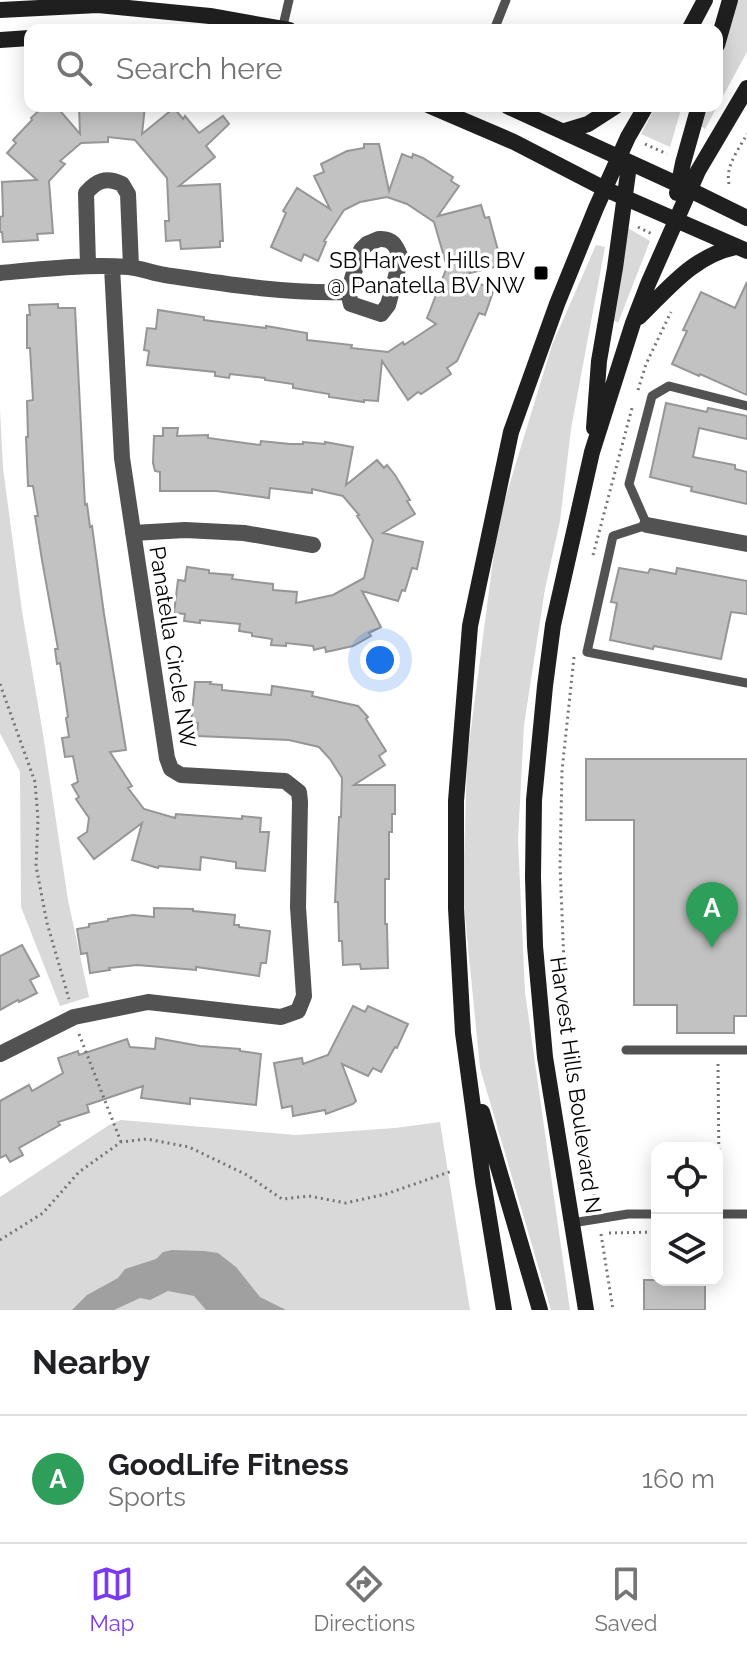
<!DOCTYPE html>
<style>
body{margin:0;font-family:Raleway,sans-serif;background:#f2f2f2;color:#202124}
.controls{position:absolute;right:24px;bottom:24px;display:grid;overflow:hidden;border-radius:16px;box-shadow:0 4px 20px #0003}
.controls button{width:72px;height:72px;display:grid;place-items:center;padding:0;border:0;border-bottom:2px solid #e0e0e0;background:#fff;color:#202124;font:40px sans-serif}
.you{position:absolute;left:380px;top:660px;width:28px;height:28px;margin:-20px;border:6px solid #fff;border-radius:50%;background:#1a73e8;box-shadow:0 0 0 12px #1a73e833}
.badge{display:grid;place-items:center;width:52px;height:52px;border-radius:50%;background:#7c3aed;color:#fff;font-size:26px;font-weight:700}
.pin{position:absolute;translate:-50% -66px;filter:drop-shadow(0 2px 4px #0008)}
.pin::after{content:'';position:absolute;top:42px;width:28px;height:24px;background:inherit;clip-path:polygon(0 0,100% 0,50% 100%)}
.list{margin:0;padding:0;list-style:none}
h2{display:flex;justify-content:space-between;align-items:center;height:104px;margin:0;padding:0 32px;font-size:34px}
h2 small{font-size:26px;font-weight:400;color:#757577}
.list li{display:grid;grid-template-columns:52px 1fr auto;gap:24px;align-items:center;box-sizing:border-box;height:128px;padding:0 32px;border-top:2px solid #e0e0e0}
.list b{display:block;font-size:30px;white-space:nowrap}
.list p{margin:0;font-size:26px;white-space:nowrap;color:#757577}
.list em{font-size:26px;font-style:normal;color:#757577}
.icon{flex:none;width:44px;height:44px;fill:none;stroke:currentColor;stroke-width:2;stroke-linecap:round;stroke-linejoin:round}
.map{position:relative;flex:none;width:747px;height:1310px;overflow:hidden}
.search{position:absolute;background:#fff;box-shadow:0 4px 20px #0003;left:24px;right:24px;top:24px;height:88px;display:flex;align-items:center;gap:20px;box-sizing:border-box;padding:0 28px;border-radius:16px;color:#757577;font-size:30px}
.sheet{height:232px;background:#fff}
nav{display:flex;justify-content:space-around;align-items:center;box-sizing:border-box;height:112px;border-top:2px solid #e0e0e0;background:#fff;font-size:22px;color:#757577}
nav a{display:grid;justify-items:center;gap:4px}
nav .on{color:#7c3aed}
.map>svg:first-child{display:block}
</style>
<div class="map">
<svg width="747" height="1310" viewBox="0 0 747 1310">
<rect width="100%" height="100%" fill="#fff"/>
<!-- green -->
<path fill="#d9d9d9" d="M736,0H747V52L705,129L698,124L704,106H717V62Z
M656,106H682L670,147L641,134Z
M626,227L650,241L618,323L610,318Z
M596,245L605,247L571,429L560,521L545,589L524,725L518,840L525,992L570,1310H551L480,1068L463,896L467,759L498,522L552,345Z
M0,409L3,468L22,611L43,734L68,900L89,997L60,1006L21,907L20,772L0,733Z
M121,1120L296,1135L395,1128L440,1122L470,1310H0V1197L109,1125Z"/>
<!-- water -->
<path fill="#a0a0a0" d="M172,1250L204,1251L218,1253L236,1267L260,1297L286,1310H206L194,1296L168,1291L150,1300L140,1298L114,1310H72L87,1295L118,1278L125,1269L156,1259L163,1252Z"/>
<!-- building -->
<path fill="#c2c2c2" stroke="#969696" stroke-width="2" d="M44,106H56L80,134L79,106H145L142,134L174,108L183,119L185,116L199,133L223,116L229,124L206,146L215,157L179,186L220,184L223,241H220V247L181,249L180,240L166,241L165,221H169L167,178L135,140L108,137V142L81,143L60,161L65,164L49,181L53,233L37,234L38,240L3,242L2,232H0V217L3,216L2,182L37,180L7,153L16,143L13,140L32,120L31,118Z
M364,144H379L389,191L402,154L412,158L413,154L423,158L453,177L451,181L459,186L438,216L481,205L485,218L489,217L499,254H495L498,266L458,276L494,289L485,315L479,313L457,361L447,368L451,374L421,394L418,392L408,400L382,361L378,401L364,400V402L329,397V394L293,388V384L265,380V378L230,374L229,378L215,376V372L147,365L149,351L144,350L147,328L156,329L158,310L204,317V320L266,328V326L307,333V340L352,345L351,348L388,352L403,342L404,345L436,324L427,318L447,267L434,222L407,204L387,197L360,202L344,210L324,241L326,242L318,261L304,254L301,261L271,247L286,213L283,211L297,188L330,209L314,176L324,172L321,164L347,151L364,148Z
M747,282V395L700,374L699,376L672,364L687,331L683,330L701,292L735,308Z
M58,304V308H75L85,505L87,504L90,527L92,526L104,614L126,750L110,752L132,786L128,788L144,809L175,818L176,814L242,819V816L261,818L260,832H269L265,871L236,868V862L201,857L200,870L159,866L158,868L132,860L142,823L94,859L78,838L87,832L89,818L76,799L79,797L72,785L78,782L73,756L65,757L62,738L69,737L66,718L68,717L60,663L57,664L55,649H58L42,560L35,516H38L33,486H28L26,437H28L27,401L33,400L30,348H27V315H30L29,305Z
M666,403L707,412L708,408L747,416V439L699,428L693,457L735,465V469L747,472V504L691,491L692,487L650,477Z
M163,428H178L177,436L208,435V438L260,445L261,441L290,444H303V442L325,444V442L353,447L346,485L377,460L384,468L387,465L395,475L410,500L407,501L415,514L383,533L423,542L417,569L412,568L405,591L402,590L398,601L362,591L381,627L369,633L371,636L353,646L326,652L325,647L314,650L313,646L286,643V646L271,645L272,639L252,636V633L239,631L240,624L200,620V623L184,621L185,614L174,613L178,580L185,581L187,567L209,570V573L233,575L232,579L273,584V590L297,592L296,603L333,595L364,578L373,540L357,516L359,515L343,496L312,489V493L270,488L269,498L216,491H160V472L155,471L153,463L154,436H163Z
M619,568L648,573L650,569L676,574L677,568L747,581V614L731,612L721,659L654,646L653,649L610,640L617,603L611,602Z
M195,682H211L210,684L222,685V690L271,695L272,686L300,690L313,692L312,696L358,706L368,717L366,719L386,751L379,756L385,765L354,785H395V814H392V832H389V879H385V924H387L388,968L361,969L360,964L343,965L342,941H339L338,902H335L339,817H341L342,778L330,759L319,747L289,740L197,736L198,723L191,722Z
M586,759H747V1016H734V1033H677V1005H634V820H586Z
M154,908L193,909V911L235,915L234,925H239V927L270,931L266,963H261L259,976L196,967V970L137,965L109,968L110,970L90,973L87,953L81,954L77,929L89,927V924L108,921V919L133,915L154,917Z
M22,945L39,976L30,980L37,993L19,1002L18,1000L0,1010V956Z
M353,1006L365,1012L368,1006L408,1024L397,1048L395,1047L381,1072L373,1068L368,1076L342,1064L356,1101L353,1104L326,1114L325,1110L293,1116L292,1106L282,1108L274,1063L302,1058L303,1064L328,1055Z
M156,1038L200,1046L240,1049V1051L261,1054L256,1105L190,1098V1104L141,1098L143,1086L87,1105L89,1112L58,1122L60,1125L19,1148L23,1155L10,1162L6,1155L0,1158V1101L29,1085L32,1091L63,1073L58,1058L78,1051L79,1055L127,1039L130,1047L155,1049Z
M644,1280H705V1310H644Z"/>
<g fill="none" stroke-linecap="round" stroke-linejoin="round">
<!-- path -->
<path stroke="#747474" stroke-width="3" stroke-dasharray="2 4" stroke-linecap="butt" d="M645,144L667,154
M729,184C725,166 739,149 747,134
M638,227L652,234
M638,390L646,364L671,312
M593,555L632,408
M574,657L562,771L560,866L565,988L584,1132L596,1207
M0,684L35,782L38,819L36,866L47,923L69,999
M79,1034L121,1142
M718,1064L719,1169
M609,1233L657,1232
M601,1234L613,1310
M0,1240L43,1213L79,1172L121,1142L147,1139L189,1147L247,1175L282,1199L309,1196L346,1203L386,1194L452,1171"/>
<!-- lane -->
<path stroke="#525252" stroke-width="9" d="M282,30L289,0
M494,30L506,0
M747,406L669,386L652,396L629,484L647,525L613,536L587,652L747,683
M626,1050H747
M717,1214H747
M572,1223L628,1214H657"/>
<!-- street -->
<path stroke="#525252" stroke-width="16" d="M379,239C393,238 396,246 401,258L388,305L381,314L351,304L348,292L361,250L367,244Z
M88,265L86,193C97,180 106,177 122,184L128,194L131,267
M0,273C43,269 86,264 128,267C141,268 152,273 165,275C225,284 287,294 348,292
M647,525L747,544
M133,533L185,530L244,533L313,545
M0,1054L74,1017L148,1002L281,1017L298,1011L304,996L298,907L300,802L299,792L285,781L181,775L171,769L167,758L122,458L112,267"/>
<!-- secondary -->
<path stroke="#1f1f1f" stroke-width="16" d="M0,10L98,5L210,16L289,30
M689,30L705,0
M0,40L30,38
M717,45L730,0
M430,106L514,142L605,189L747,251
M507,106L690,190L747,218
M565,131L588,124L616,106
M677,193L683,163L699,106
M639,317C669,288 693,256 736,247
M594,428L599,361L615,268L628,173L619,158
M482,1112L540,1310
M504,1310L483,1181L463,1033L456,908V801L470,626L511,432L557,304L596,208L628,137L646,106
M586,1310L545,1057L535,946L533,877L534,800L545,686L553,625L592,452L633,323L648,284L698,171L747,88"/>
</g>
<!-- markers -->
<rect fill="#000" stroke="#fff" stroke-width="3" x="533" y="265" width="16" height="16" rx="4"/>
<g text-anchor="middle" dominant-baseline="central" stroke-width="7" stroke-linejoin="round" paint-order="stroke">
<!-- poi labels -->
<g font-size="22" fill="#000" stroke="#fff" text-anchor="end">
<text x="525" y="260">SB Harvest Hills BV<tspan x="525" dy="25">@ Panatella BV NW</tspan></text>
</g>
<!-- street labels -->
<g font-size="22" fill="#000" stroke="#fff">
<text transform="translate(173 647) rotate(81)">Panatella Circle NW</text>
<text transform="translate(576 1085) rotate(82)">Harvest Hills Boulevard N</text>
</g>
</g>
</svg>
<div class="controls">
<button><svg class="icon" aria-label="locate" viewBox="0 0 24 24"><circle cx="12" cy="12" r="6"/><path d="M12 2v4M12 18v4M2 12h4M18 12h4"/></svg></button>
<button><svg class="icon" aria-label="layers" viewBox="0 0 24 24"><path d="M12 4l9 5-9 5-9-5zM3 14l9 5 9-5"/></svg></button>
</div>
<div class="you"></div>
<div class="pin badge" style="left:712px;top:948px;background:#2e9e5b">A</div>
<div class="search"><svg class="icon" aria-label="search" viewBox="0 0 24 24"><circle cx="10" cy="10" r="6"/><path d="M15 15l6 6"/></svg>Search here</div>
</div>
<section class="sheet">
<h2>Nearby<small></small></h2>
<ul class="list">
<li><span class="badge" style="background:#2e9e5b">A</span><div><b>GoodLife Fitness</b><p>Sports</p></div><em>160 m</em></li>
</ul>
</section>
<nav>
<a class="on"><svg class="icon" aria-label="map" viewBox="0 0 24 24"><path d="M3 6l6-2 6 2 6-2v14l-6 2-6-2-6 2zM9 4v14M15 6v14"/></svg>Map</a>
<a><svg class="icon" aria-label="directions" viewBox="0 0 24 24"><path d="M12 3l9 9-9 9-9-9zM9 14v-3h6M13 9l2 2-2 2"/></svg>Directions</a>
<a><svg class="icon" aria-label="saved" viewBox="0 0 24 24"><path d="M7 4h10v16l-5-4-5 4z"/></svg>Saved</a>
</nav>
